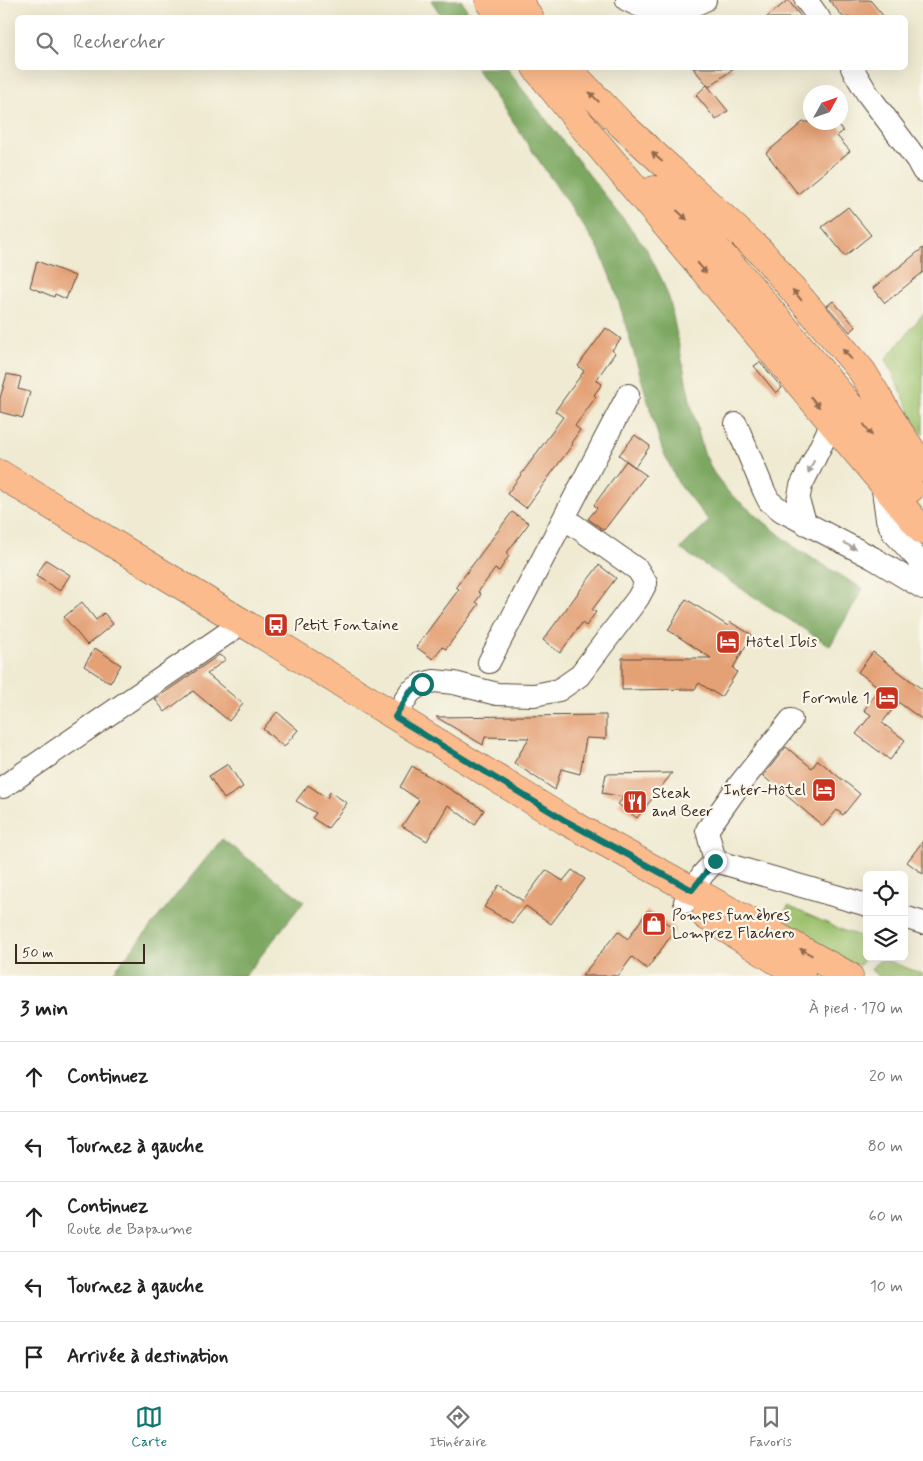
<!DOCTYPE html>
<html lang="fr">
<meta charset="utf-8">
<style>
body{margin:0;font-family:Mynerve,sans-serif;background:#f6f6f6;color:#222}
.controls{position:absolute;right:15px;bottom:15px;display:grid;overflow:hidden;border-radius:8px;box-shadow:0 5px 20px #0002}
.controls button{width:45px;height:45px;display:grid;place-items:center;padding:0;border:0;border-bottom:1px solid #e0e0e0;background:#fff;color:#222;font:25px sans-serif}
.compass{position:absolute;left:803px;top:85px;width:45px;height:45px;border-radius:50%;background:#fff;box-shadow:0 5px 20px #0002;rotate:50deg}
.scale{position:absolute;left:15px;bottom:12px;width:130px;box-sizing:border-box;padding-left:5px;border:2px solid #3b2a1e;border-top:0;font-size:14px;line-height:18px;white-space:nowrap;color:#3b2a1e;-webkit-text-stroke:4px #fbf7ec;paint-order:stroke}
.stop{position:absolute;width:15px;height:15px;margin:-11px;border:4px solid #0f766e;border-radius:50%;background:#fff}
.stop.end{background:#0f766e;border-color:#fff;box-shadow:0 1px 5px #0008}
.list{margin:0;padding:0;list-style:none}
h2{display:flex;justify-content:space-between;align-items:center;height:65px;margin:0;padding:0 20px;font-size:21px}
h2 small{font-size:16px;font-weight:400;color:#767676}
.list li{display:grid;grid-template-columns:32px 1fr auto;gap:15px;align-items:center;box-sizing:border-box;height:70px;padding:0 20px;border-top:1px solid #e0e0e0}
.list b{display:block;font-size:19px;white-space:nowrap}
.list p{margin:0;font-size:16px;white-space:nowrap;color:#767676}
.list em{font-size:16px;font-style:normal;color:#767676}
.icon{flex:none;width:28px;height:28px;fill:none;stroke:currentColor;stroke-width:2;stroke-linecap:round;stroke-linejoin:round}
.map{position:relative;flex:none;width:923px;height:976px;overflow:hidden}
.search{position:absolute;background:#fff;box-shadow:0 5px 20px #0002;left:15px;right:15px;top:15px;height:55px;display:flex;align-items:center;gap:12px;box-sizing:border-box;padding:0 18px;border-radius:8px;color:#767676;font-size:19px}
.sheet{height:415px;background:#fff}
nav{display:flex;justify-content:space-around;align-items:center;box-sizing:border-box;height:70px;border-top:1px solid #e0e0e0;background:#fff;font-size:14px;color:#767676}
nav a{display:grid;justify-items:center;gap:2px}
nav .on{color:#0f766e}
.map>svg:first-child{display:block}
</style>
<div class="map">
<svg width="923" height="976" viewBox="0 0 923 976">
<rect width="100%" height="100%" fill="#fbf7ec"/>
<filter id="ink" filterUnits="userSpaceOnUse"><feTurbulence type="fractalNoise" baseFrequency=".02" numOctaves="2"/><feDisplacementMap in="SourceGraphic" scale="10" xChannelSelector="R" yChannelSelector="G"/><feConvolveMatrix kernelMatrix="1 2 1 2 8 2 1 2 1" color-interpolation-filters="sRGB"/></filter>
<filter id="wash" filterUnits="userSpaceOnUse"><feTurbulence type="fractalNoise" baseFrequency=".0096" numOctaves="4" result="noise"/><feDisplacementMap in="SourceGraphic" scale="20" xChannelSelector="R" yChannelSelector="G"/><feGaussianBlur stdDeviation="1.12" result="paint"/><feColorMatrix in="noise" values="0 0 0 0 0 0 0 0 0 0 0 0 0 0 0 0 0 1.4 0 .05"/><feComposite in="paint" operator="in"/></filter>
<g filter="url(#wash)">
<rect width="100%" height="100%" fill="#efead1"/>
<!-- green -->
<path fill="#9bc16c" stroke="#6b7645" d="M923,314V435L916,425L886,359Z
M788,906L847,932L867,938V957L860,965L853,964L780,920Z
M886,960L923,974V976H878L871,970C875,963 878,960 886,960Z"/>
<!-- forest -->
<path fill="#7ca760" stroke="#5c683f" d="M431,0H461L472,17H442Z
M476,68H506L646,248L662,280L670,301L690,400L703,450L713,472L729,493L796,548L863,589L830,646L680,549L709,521L678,483L662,449L615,289L599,249Z
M222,839L304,901L245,976H110Z"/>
<g id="blocks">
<!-- building -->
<path fill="#e4a176" d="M788,0L802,18H766Z
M829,0H870L885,18H844Z
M693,68H734L709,87Z
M707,85L728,111L716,120L696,95Z
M803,122H836L843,131L837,136L850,151L798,194L766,153Z
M848,207L871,235L845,256L822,227Z
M923,248V272L885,303L873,288Z
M37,261L75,276L66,299L55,294L54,297L30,287Z
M833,301L856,327L850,332L827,306Z
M606,328L621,339L612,350L615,353L596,380L602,384L594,395L596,397L575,426L580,430L571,443L573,444L526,508L507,494L563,417L555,411L584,371L578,366Z
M760,362L782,388L776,393L754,366Z
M7,374L21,377L18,389L30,392L23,418L0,412V398Z
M635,435L650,446L635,467L619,455Z
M626,461L646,475L604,530L588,519L597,508L594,505Z
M512,512L529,523L506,554L509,556L499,571L495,569L478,592L481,594L476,602L479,604L446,649L442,647L433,659L416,647L459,589L456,587Z
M46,560L70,575L60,591L36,576Z
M599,565L616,578L592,610L596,612L586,626L582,623L560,653L543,640Z
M686,599L728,626L730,622L752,635L733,668L737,672L721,697L699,683L695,689L622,690V658H711L668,630Z
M82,602L96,620L104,613L113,624L87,645L64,617Z
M95,648L121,665L110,683L84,666Z
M873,652L923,690V720L898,702L882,723L905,740L890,760L856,734L871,715L864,710L880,688L858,672Z
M219,655L226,659L207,674L243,704L229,721L193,691L165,712L155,699Z
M277,712L298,730L284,747L263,729Z
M606,715V739L586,738L580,774L561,769L555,790L514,763L529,738L485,737L483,745L436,717Z
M786,747L812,768L818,760L860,794L843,815L837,810L823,826L763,776Z
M228,764L243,787L224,799L209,776Z
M412,766L484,810L475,825L448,805L427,841L402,826L419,800L400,787Z
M672,773L637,818L618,804L624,797L602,793L606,774Z
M308,785L327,798L330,792L347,803L328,828L312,818L316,813L296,801Z
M923,841V874L907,862Z
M546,870L563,881L572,870L585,879L551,924L526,906L512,923L484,907L499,885L523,901Z
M647,911L676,929L647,969L632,957L618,976H582L618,931L628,939Z"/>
</g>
</g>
<g filter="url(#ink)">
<use href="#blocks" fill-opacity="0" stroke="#564739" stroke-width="1"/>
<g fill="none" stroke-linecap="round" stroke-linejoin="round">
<defs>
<path id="minor" d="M627,0C651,14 681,13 705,0
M806,0L819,18
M852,68L867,93L917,160L923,171
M736,424L764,491L769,501L782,511L873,558L923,588
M882,482L887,519L893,532L923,565
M806,524L798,501L801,486L832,423
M489,662L628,395
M395,717L410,692L422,684L434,681L454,683L497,694L534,695L559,690L579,676L638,598L646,583L638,570L564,518
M3,787L242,623
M715,861L707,830L739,785L791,720
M685,902L703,874L715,861L867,905
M904,917L923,923"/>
<path id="major" d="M0,474L566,821L849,976
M706,916L801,976"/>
<path id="highway" d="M489,0L501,18
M517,0L530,18
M536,68L581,124L923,531
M567,68L622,125L762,253L862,371L895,426L923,467
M654,190L695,226L744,279L854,411L910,489"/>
</defs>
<!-- minor casing -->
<use href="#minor" stroke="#564739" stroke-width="24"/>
<!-- major casing -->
<use href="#major" stroke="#564739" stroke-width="29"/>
<!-- highway casing -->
<use href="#highway" stroke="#564739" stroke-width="29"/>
<!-- minor -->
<use href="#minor" stroke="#fff" stroke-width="22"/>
<!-- major -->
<use href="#major" stroke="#fbbb8d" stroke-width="28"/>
<!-- highway -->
<use href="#highway" stroke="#fbbb8d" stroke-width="28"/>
</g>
<!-- one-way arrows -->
<defs><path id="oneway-solid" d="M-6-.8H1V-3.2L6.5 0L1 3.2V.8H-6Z" transform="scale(1.25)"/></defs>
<g fill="#916b50">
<use href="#oneway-solid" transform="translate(594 97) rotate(-135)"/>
<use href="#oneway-solid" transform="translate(657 157) rotate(-138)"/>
<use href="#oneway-solid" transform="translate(682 215) rotate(42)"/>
<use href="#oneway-solid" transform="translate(702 268) rotate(50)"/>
<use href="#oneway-solid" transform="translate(797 295) rotate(-130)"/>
<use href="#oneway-solid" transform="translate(847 354) rotate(-130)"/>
<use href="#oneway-solid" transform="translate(815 402) rotate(50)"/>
<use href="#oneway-solid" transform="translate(868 430) rotate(54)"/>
<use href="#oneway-solid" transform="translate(806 952) rotate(-151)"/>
</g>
<g fill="#a79f9a">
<use href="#oneway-solid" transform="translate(811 467) rotate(116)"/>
<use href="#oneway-solid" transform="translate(850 546) rotate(27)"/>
</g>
</g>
<g fill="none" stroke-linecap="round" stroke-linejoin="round" filter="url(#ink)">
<!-- route -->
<path stroke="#0f766e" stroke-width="6" d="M422,684L410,692L395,717L566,821L692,890L715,861"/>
</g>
<!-- icons -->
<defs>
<symbol id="bus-square" viewBox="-11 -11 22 22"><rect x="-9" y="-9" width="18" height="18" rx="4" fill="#c8321e" stroke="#fbf7ec"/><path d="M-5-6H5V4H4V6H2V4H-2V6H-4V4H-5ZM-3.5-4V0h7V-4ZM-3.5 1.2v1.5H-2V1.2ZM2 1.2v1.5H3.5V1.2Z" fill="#fff"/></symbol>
<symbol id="hotel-square" viewBox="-11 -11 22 22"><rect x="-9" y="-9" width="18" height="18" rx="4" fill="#c8321e" stroke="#fbf7ec"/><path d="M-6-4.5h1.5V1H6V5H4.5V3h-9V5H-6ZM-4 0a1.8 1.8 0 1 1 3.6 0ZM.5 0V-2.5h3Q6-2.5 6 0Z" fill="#fff"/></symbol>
<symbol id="restaurant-square" viewBox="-11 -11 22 22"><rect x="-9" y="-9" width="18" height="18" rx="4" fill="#c8321e" stroke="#fbf7ec"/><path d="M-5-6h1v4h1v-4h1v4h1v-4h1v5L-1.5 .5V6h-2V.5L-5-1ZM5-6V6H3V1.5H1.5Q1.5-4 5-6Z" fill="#fff"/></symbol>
<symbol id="shop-square" viewBox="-11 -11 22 22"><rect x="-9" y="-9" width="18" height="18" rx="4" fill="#c8321e" stroke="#fbf7ec"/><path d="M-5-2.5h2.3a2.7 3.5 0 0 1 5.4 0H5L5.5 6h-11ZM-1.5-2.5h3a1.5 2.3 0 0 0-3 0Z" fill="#fff"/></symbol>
</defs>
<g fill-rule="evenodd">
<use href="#bus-square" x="262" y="611" width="28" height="28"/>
<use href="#hotel-square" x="714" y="628" width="28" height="28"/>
<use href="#hotel-square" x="873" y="684" width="28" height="28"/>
<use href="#hotel-square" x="810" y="776" width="28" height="28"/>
<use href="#restaurant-square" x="621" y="788" width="28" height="28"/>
<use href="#shop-square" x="640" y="910" width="28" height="28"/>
</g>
<g text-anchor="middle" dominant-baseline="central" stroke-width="4.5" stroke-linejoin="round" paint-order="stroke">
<!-- poi labels -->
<g font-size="16" fill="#3b2a1e" stroke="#fbf7ec" text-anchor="start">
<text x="294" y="625">Petit Fontaine</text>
<text x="746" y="642">Hôtel Ibis</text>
<text x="870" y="698" text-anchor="end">Formule 1</text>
<text x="806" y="790" text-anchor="end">Inter-Hôtel</text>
<text x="652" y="793">Steak<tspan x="652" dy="18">and Beer</tspan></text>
<text x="672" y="915">Pompes funèbres<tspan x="672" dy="18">Lomprez Flachero</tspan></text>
</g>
</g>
</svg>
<div class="controls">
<button><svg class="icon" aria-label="locate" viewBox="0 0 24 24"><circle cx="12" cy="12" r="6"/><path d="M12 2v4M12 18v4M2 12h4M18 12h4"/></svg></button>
<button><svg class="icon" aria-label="layers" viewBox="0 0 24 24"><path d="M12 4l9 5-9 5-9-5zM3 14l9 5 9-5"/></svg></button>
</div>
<svg class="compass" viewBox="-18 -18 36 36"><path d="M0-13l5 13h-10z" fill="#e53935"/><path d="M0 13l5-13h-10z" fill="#767676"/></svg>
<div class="scale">50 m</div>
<div class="stop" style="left:422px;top:684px"></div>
<div class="stop end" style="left:715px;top:861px"></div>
<div class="search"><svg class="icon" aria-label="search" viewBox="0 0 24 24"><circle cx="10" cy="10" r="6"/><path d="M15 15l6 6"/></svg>Rechercher</div>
</div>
<section class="sheet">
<h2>3 min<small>À pied · 170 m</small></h2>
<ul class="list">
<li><svg class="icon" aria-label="ahead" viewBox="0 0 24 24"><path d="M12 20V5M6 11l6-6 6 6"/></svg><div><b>Continuez</b></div><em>20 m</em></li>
<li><svg class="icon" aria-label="left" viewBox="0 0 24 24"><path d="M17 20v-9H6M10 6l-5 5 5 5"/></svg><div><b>Tournez à gauche</b></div><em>80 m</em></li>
<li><svg class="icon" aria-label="ahead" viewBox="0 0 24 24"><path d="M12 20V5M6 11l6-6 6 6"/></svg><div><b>Continuez</b><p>Route de Bapaume</p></div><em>60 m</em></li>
<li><svg class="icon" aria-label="left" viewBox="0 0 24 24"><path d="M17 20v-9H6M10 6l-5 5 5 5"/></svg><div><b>Tournez à gauche</b></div><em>10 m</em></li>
<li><svg class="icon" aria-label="arrive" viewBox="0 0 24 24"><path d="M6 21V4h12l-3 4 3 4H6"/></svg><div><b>Arrivée à destination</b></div></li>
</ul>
</section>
<nav>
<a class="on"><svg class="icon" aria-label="map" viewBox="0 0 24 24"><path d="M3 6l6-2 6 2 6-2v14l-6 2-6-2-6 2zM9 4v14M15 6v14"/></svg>Carte</a>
<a><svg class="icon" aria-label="directions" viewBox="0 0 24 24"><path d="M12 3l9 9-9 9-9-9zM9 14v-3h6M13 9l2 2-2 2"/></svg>Itinéraire</a>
<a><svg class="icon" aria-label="saved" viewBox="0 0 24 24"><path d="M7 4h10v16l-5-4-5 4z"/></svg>Favoris</a>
</nav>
